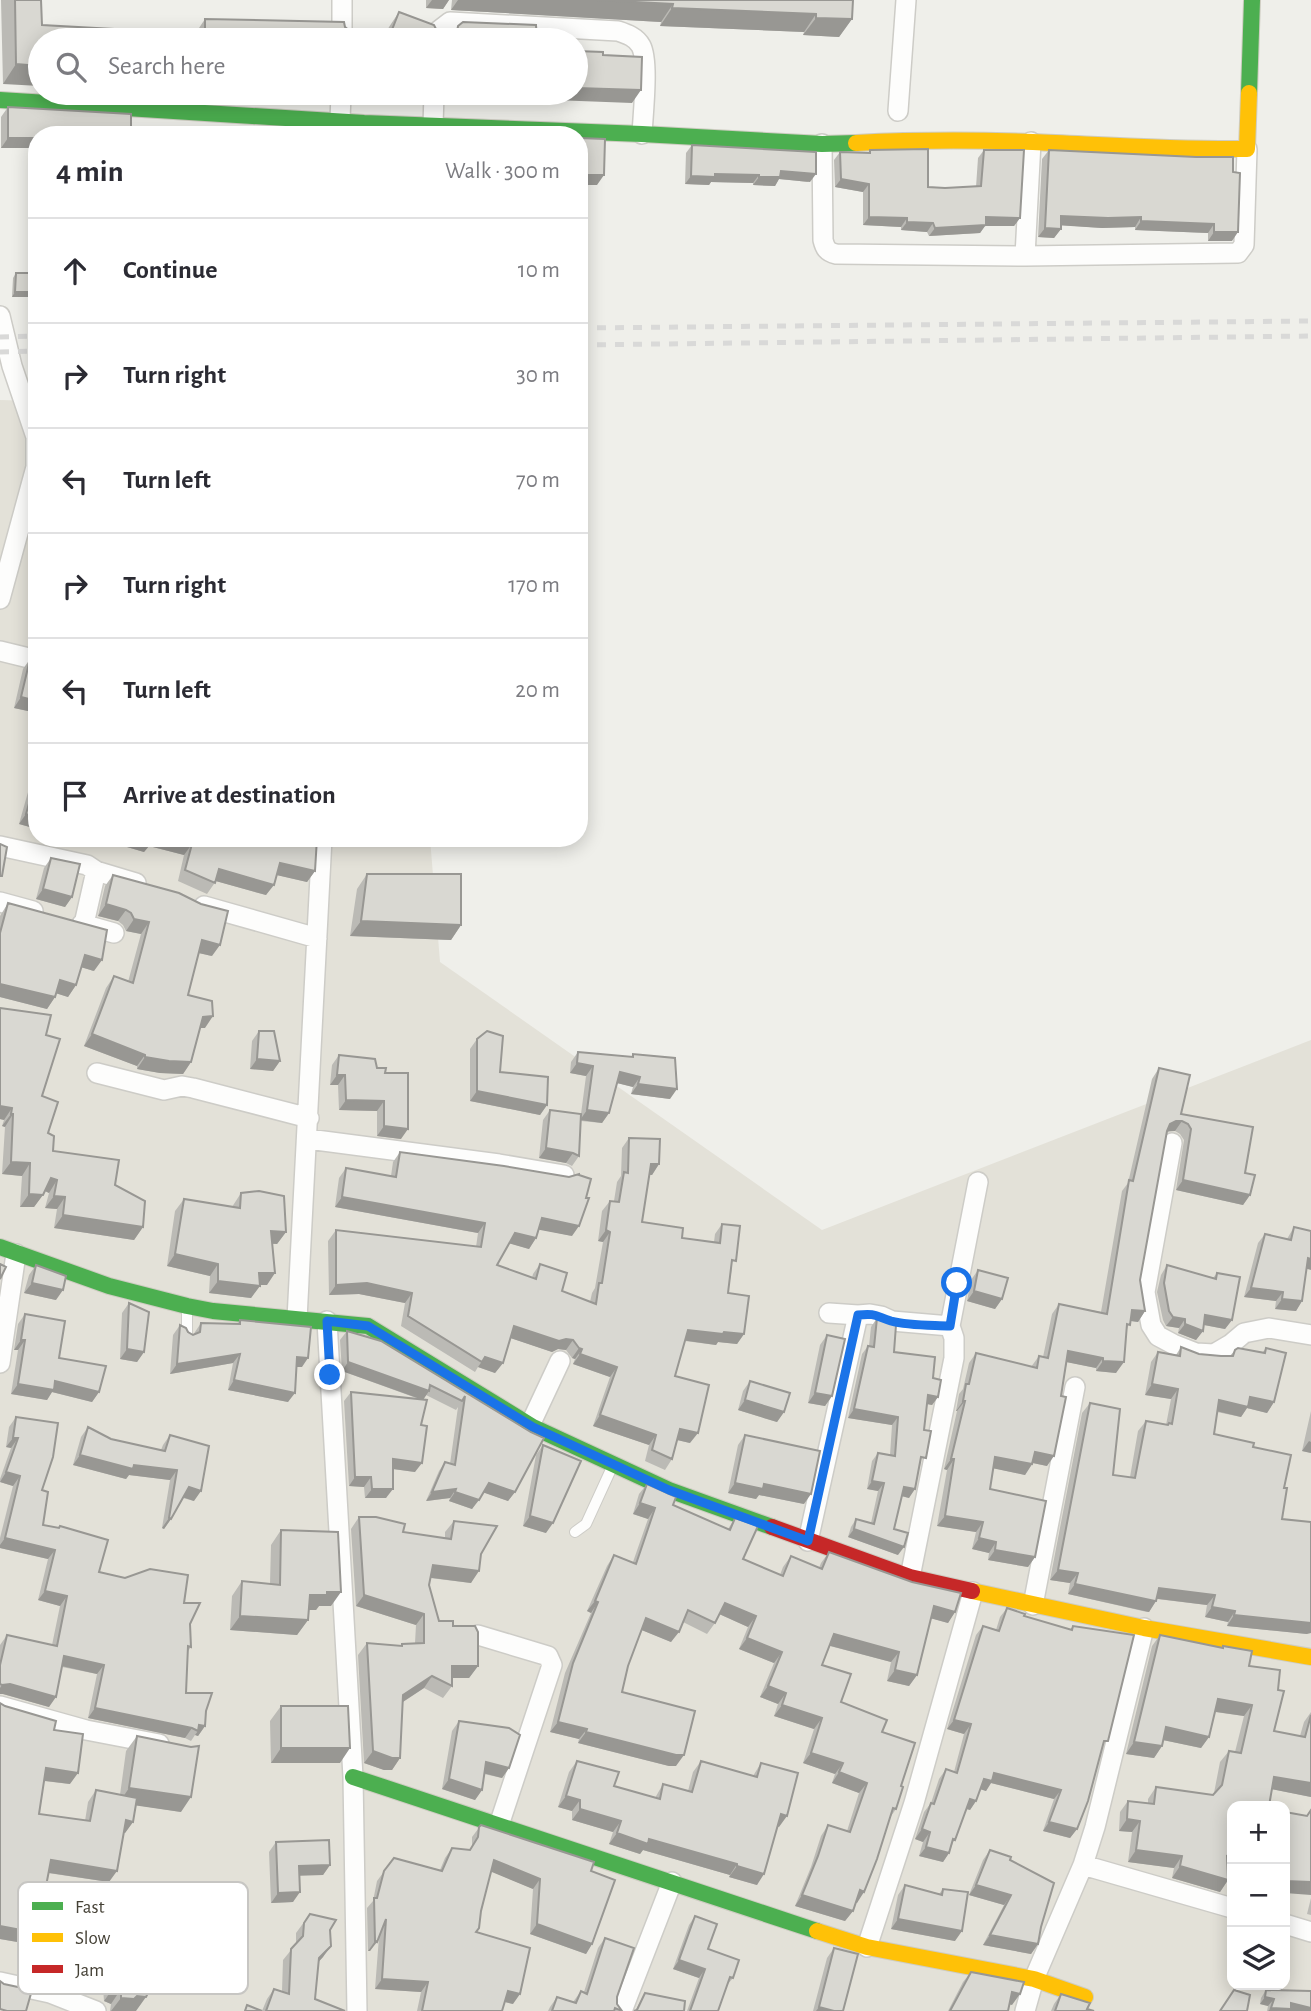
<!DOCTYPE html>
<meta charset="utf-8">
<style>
body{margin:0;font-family:"Alegreya Sans",sans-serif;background:#f7f7f7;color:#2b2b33}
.controls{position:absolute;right:21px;bottom:21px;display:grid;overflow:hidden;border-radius:14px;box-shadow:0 4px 18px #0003}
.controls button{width:63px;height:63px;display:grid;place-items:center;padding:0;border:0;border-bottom:2px solid #e1e1e2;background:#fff;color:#2b2b33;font:35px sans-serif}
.stop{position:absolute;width:21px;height:21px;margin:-16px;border:5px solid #1a73e8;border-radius:50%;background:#fff}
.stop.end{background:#1a73e8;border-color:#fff;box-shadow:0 2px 7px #0008}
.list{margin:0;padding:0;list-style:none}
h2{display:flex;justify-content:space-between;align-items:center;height:91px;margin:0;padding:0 28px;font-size:30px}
h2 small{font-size:23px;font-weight:400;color:#7c7c81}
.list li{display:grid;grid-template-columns:46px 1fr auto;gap:21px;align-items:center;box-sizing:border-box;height:105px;padding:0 28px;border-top:2px solid #e1e1e2}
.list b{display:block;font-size:26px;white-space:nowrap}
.list em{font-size:23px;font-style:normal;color:#7c7c81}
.icon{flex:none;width:38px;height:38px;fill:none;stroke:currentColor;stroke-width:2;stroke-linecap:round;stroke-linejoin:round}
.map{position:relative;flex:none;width:1311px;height:2011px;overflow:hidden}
.search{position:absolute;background:#fff;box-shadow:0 4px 18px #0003;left:28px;top:28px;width:560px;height:77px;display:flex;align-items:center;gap:18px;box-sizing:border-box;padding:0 24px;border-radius:38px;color:#7c7c81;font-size:26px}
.panel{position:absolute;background:#fff;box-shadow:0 4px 18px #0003;left:28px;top:126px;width:560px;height:721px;border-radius:28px}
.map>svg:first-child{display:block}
</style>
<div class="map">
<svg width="1311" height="2011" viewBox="0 0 1311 2011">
<rect width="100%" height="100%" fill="#efefea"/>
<!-- residential -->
<path fill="#e3e1d8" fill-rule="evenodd" d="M0,400L37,401V838H430L440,962L822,1230L1311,1040V2011H0ZM1232,1806H1285V1985H1232Z"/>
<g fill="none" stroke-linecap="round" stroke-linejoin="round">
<defs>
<path id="lane" d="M187,1307V1337
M575,1532L586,1524L613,1465"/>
<path id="street" d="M342,40V0
M436,40L437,32L450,22L618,31C627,34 636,37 641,46C649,61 643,114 642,134
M898,111L906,0
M340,121L341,93
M433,126L434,93
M822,144L823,240C825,248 827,252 836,254L1025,256L1238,253L1244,245L1247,149
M1025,256L1031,142
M0,316L12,366L36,437V467L0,599
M0,651L37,660
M0,846L87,865L96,871L136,883
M0,902L33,911
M204,906L317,938
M82,924L114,933
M84,924L96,871
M97,1073L164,1090L182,1086L193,1088L309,1118
M308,1139L499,1164L564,1175
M1172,1143L1145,1292L1151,1325L1158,1336L1173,1344L1196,1353L1214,1354L1231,1344L1244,1333L1269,1328L1311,1335
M829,1313L858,1315L870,1314L881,1316L892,1321L950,1326
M297,1319L322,838
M327,1321L353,1777L357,2011
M0,1363L16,1254
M530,1425L560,1361
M808,1541L858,1315
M910,1577L954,1358V1338L950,1326L978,1182
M1033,1605L1075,1387
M478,1635L548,1656L552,1665L499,1825
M0,1706L86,1730L159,1744
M1083,1865L1232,1908
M1285,1924L1311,1932
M867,1947L914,1803L973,1592
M0,1982L50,1993L96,2011
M622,2011L672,1882
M1025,2011L1034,1979L1083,1865L1095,1827L1144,1628"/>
<path id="fast" d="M1249,93L1252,0
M0,100L364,123L642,134L822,144L856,143
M0,1247L109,1286L187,1306L213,1311L368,1326L533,1427L669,1490L772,1527
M353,1777L817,1931"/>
<path id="slow" d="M856,143C915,140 974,140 1033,142C1104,145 1175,150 1247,149L1249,93
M972,1591L1144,1628L1311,1657
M817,1931L867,1947L1034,1979L1085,1997"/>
<path id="jam" d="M772,1527L910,1577L972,1591"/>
</defs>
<!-- lane casing -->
<use href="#lane" stroke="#cdccc7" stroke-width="12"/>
<!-- street casing -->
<use href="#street" stroke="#cdccc7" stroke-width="22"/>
<!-- fast casing -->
<use href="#fast" stroke="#ceccc1" stroke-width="18"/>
<!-- slow casing -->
<use href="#slow" stroke="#ceccc1" stroke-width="18"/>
<!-- jam casing -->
<use href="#jam" stroke="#ceccc1" stroke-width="18"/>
<!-- lane -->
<use href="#lane" stroke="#fdfdfc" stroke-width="10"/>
<!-- street -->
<use href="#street" stroke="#fdfdfc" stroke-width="19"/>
<!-- fast -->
<use href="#fast" stroke="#4caf50" stroke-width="16"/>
<!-- slow -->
<use href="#slow" stroke="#ffc107" stroke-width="16"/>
<!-- jam -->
<use href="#jam" stroke="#c62828" stroke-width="16"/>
<!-- rail -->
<path stroke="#d9d9d8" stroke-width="5" stroke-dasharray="9 9" stroke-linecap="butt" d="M579,328L1311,321
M0,337L37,336
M579,345L1311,336
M0,352L37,351"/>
</g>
<!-- wall -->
<path fill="#bbbab5" d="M1,0H41L42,25L195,34L205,19L350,40L3,84Z
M426,0H449L443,9L426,8Z
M452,0H853L852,19L839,37L803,35L804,32L660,26L661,22L451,10Z
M399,12L435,40H383L389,27Z
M458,26L537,40H448Z
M8,107L37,135V148H1V117Z
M692,145L810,182L779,179L775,186L753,185V183L711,182L709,185L685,184L686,153Z
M870,150L928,187L945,188L976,187L978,158L984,150L1020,218L1014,226H985L980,233L929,236L927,232L901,230V227L863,225V192L835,187L834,160L840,152L868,153Z
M1049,150L1196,157L1232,241H1208V233L1135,230V227L1102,228L1061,225V229L1054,238L1038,237L1042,159Z
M16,273L32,292L29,297H12L13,278Z
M30,659L37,713L14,708L23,669Z
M37,775V829L19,824L30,785Z
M110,838H317L315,871L307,882L277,875L266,895L216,881L207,894L178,881L184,855L149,846L144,852L110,842Z
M51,858L72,897L65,907L36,899L44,868Z
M367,874L461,925L451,940L350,936L357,889Z
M113,875L212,956L199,953L188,995L205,1028H200L191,1062L183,1074L160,1073L137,1069V1066L84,1046L106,988L114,976L128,982L141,934L126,931L123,925L118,921L98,916L105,886Z
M8,903L94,971L81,967L76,985L68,997L56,993L55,997L47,1009L0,997V916Z
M0,1008L46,1035L42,1096L48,1133L53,1151L115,1185L143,1227L134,1240L54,1228L57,1209L45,1208L49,1193L45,1191L34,1207H20L22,1176L2,1174L5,1127L2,1126L4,1120L0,1119Z
M259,1031L280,1061L273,1071L250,1069L252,1041Z
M477,1039L500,1072L547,1105L540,1115L470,1101V1049Z
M578,1052L631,1057L633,1054L670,1099L631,1094L633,1087L617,1083L609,1113L602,1123L581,1121L579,1156L572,1166L566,1163L539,1158L543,1120L550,1110L581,1114L586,1076L570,1073L571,1062Z
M339,1055L377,1068L385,1073L401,1139L377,1136V1111L339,1110L338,1085H330L332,1065Z
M1159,1068L1181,1114L1245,1173L1250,1195L1243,1205L1176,1190L1184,1140L1180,1134L1175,1131L1167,1132L1140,1280L1145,1311L1138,1322L1130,1321L1127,1329L1116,1373L1096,1371V1368L1067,1362L1047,1466L1033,1463L1025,1475L993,1468L990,1489L1035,1557L1028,1567L988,1560L989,1553L972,1549L976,1532L937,1526L947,1470L944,1469L957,1411H956L959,1394L963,1389L969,1363L976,1353L1031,1367L1039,1356L1043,1357L1052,1314L1059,1304L1101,1312L1122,1191L1128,1183L1152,1079Z
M629,1138L659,1164L652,1175H649L642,1222L682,1238L714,1242L715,1234L722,1224L732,1267L728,1293L744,1334L737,1344L718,1342L716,1345L685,1341L675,1376L690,1443L677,1440L672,1459L665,1470L645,1461L649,1445L593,1426L610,1377L573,1364L575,1359L572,1358L566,1350L558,1349L552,1352L511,1338L503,1363L495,1373L478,1367L475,1372L401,1326L405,1303L359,1294L329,1295L328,1241L336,1230L476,1247L478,1233L335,1207L339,1178L346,1168L391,1176L393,1162L400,1152L572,1236L539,1229L536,1238L529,1249L509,1243L497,1265L532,1278L533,1274L540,1264L562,1291L590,1302L592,1293L595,1288L603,1242L598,1241L602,1211L610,1201H614L617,1182L621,1176L622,1148Z
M241,1193L286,1232L277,1244H273L267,1285H260L251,1298L209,1293L210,1276L167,1266L175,1211L184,1199L232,1207Z
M1294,1227L1306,1268L1302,1301L1296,1311L1275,1309L1276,1301L1244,1297L1258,1243L1265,1234L1287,1239Z
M36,1265L56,1300L24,1293L29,1275Z
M1167,1265L1213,1278L1217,1273L1232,1320L1225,1329L1204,1325L1203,1331L1196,1340L1178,1333L1179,1328L1166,1326L1163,1320L1157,1292L1161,1275Z
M978,1270L1002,1299L995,1309L967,1301L971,1280Z
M129,1303L144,1352L137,1362L120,1359L122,1313Z
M25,1314L59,1358L99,1392L92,1402L52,1392L47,1400L11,1394L18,1350H14L18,1324Z
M877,1318L894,1352L933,1378L938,1397L932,1405L927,1404L920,1466L909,1498L901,1496L894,1529L898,1555L848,1537L851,1527L856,1519L871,1523L878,1491L867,1489L872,1461L878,1453L890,1455L892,1425L848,1418L862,1354L868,1346H869L871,1327Z
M240,1320L302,1367H297L288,1402L228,1390L233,1363L170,1374L173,1335L180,1325L193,1335L201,1323L237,1324Z
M347,1331L531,1432L515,1492L508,1501L483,1492L472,1509L449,1501L450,1498L426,1501L439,1471L445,1462L450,1464L458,1407L456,1410L426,1395L423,1399L421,1425L415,1472L393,1469L386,1498H365L364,1487L349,1486L344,1401L351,1392L419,1399L342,1371L340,1340Z
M827,1335L832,1396L825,1406L808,1403L820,1345Z
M1181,1347L1199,1354L1230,1356L1235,1350L1262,1353L1266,1348L1274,1402L1267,1413L1247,1408L1241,1417L1217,1412L1214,1434L1253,1447L1284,1488L1282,1519L1307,1634L1227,1626L1228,1622L1205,1617L1207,1605L1157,1599L1156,1601L1149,1612H1147L1068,1594L1070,1583L1050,1580L1082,1413L1090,1403L1113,1475L1130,1477L1138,1431L1146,1421L1166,1425L1171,1399L1145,1395L1151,1362L1158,1352L1176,1355Z
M750,1381L784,1412L777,1422L738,1410L743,1391Z
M1311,1411V1453L1302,1451Z
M16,1417L42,1490L43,1525L58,1528L60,1526L99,1572L184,1603L190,1624L191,1647L188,1651L186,1693L206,1711L205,1726L198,1736L195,1735L191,1741L185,1738L88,1718L97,1674L62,1667L49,1707L3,1694H0V1645L7,1635L52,1645L60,1606L38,1600L48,1559L0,1548V1538L13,1486L0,1482V1479L11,1448L6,1447L9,1427Z
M88,1427L111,1439L161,1450L163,1445L170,1435L194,1501L183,1498L171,1519L164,1529L162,1528L170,1480L129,1475L126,1479L73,1465L81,1437Z
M745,1435L804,1504L759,1495L756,1499L728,1493L738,1445Z
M543,1445L546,1533L523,1526L536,1455Z
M647,1484L673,1505L728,1529L735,1518L743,1559L780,1575L783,1567L791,1556L819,1568L821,1563L829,1552L955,1612L948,1623L931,1618L917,1675L909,1686L887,1681L891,1662L830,1646L822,1665L841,1702L882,1732L901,1786L896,1809L889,1819L857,1903L856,1902L853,1911L845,1921L795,1906L811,1867L821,1836L828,1825L847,1831L859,1793L832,1783L835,1774L803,1763L814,1729L774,1716L778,1704L760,1697L774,1663L739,1649L748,1627L719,1614L715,1623L707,1634L683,1622L671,1642L642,1630L628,1666L622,1692L676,1766H669L578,1743L579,1739L550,1732L565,1673L591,1613L587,1611L607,1566L614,1555L633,1562L648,1519L633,1514L639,1494Z
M359,1517L403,1532L445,1538V1532L454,1521L481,1554L471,1583L430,1578L429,1585L439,1621L453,1626L478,1666L469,1678H452V1686L443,1698L424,1688L403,1702L400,1758L392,1770H384L364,1763L358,1655L367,1643L400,1646L402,1644L415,1643L416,1625L356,1606L351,1529Z
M281,1530L331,1606H319L316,1610H308V1620L297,1635L230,1630L232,1596L242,1581L270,1584L271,1545Z
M1007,1608L1024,1616L1070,1630L1073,1626L1101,1750L1077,1829L1070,1838L1043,1831L1054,1799L991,1783L986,1791L980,1789L976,1801L970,1810L966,1809L949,1853L943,1862L919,1856L923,1842L915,1839L924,1812L931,1803L939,1779L946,1769L954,1772L964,1734L947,1729L976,1635L983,1626L996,1630L1000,1617Z
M1160,1635L1222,1648L1223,1646L1249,1666L1274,1731L1300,1736L1304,1722L1311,1712V1797L1271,1789L1232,1806V1870L1228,1869V1880L1220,1892L1172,1878L1174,1868L1128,1862L1132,1832L1119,1831L1120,1812L1128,1801L1148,1803V1799L1156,1787L1213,1795L1214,1793L1220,1762L1229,1751L1235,1752L1244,1716L1215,1712L1209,1737L1201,1748L1163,1740L1162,1746L1154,1758L1126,1754L1152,1646Z
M0,1703L54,1730L70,1784L44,1781L39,1814L85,1821L88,1802L96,1790L120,1795L126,1751L137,1736L181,1812L136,1805L133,1822L125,1833H124L109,1882L48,1873L29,1944L0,1939Z
M281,1706L340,1763H271L270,1721Z
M459,1721L509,1768L502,1778L484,1774L482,1790L475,1800L442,1789L452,1731Z
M577,1761L614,1786L655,1798L663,1784L688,1791L693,1772L701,1761L753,1776L761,1763L779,1827L778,1826L757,1885L729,1877L730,1875L643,1850L640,1854L609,1844L613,1832L572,1820V1811L558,1807L569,1772Z
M481,1825L591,1871L592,1944L586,1954L530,1934L533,1889L491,1871L481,1911L479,1928L477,1932L513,2004L505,2002L502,2011H417L421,1992L375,1989L379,1937L370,1951H368L367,1908L373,1901L377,1881L394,1858L440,1870L445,1858L452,1848L469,1850L472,1847V1837Z
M276,1842L330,1865L323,1875H300L293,1902L271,1903L269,1852Z
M990,1850L1041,1927L1038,1944L1031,1954L983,1945L1004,1905L969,1895L983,1860Z
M905,1885L939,1894L943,1889L955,1941L891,1929L898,1895Z
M1311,1898V1915L1307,1914Z
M310,1914L330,1930L323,1957L319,1961L315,1999L345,2011H244L247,2005L262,2011L267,1999L274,1989L282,1991L283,1960L296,1944V1933Z
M695,1916L708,1949L733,1978L727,1985L718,2011H687L699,1978L673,1969L689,1925Z
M605,1938L617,1997V2004L622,2011H548L550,2007L557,1997L573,2002L581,1991L584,1992L598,1948Z
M115,1939L136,2011H110L111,2004L104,2001L103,1988L94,1985L105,1954Z
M834,1948L843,2011H813L827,1958Z
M971,1972L1012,2005L1009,2004L1008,2011H948L963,1982Z
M1266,1990L1311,2011H1267L1268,2006L1260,2004L1261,1998Z
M645,1993L685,2001L635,2011Z
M1061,1994L1087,2009L1094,2011H1051L1054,2004Z"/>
<!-- shaded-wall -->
<path fill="#989793" d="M432,0H449L443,9L426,8Z
M458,0H597L673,4L661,22L451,10Z
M672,8L816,14L804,32L660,26Z
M816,18L852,19L839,37L803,35Z
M16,64L40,66V86L3,84Z
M576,88L641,90L632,103L446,96L449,93H576Z
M278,93H331L329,96Z
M8,138H37V148H1Z
M781,171L816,174L810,182L779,179L775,186L753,185L759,177Z
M715,174L759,175L753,183L711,182L709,185L685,184L691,176Z
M579,175H604L597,185H579Z
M841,179L869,184L863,192L835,187Z
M1061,216L1141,217L1135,227L1102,228L1055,225Z
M869,217L907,218L901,227L863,225Z
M986,217L1020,218L1014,226H985L980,233L929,236L935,228Z
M1141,221L1214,224L1208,233L1135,230Z
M907,222L933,223L927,232L901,230Z
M1045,228L1061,229L1054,238L1038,237Z
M1214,232H1238L1232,241H1208Z
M15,292H32L29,297H12Z
M21,697L37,701V713L14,708Z
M26,814L37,817V829L19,824Z
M112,838H168L192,844L184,855L149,846L144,852L110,842Z
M280,863L315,871L307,882L272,874Z
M219,869L274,885L266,895L212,880Z
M43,889L72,897L65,907L36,899Z
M106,904L126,910L118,921L98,916Z
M134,919L149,922L141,934L126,931Z
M361,921L461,925L451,940L350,936Z
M202,940L220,945L212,956L194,952Z
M85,955L102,960L94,971L77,966Z
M60,980L76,985L68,997L52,992Z
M0,984L55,997L47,1009L0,997Z
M213,1016L205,1028H195L203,1017Z
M92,1034L145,1055L137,1066L84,1046Z
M145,1057L191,1062L183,1074L160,1073L137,1069Z
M257,1059L280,1061L273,1071L250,1069Z
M577,1063L593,1066L586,1076L570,1073Z
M620,1072L640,1077L633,1087L613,1082Z
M337,1075H345L338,1085H330Z
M638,1084L677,1089L670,1099L631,1094Z
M477,1091L547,1105L540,1115L470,1101Z
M346,1100L384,1101L377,1111L339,1110Z
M0,1106L12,1108L4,1120L0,1119Z
M587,1110L609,1113L602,1123L580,1120Z
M11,1114H13L5,1127L2,1126Z
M1176,1121H1182L1175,1131H1169L1163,1135L1170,1124Z
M384,1126L408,1129L401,1139L377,1136Z
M546,1148L573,1153L566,1163L539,1158Z
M11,1162L30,1163L22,1176L2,1174Z
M651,1164H659L652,1175L644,1174Z
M51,1178L57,1180L49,1193L43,1190Z
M1183,1180L1250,1195L1243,1205L1176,1190Z
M29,1194L43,1195L34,1207H20Z
M54,1196L65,1197L57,1209L45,1208Z
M342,1197L485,1223L478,1233L335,1207Z
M63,1215L143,1227L134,1240L54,1228Z
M542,1218L579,1226L572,1236L535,1229Z
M606,1230L610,1232L603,1242L598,1241Z
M271,1231L286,1232L277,1244L263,1243Z
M515,1233L536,1238L529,1249L508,1243Z
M175,1254L218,1264L210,1276L167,1266Z
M1308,1258L1311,1259V1270L1301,1267Z
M259,1273H275L267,1285H253L260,1286L251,1298L209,1293L218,1281Z
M32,1283L63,1290L56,1300L24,1293Z
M367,1283L412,1293L405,1303L359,1294L329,1295L336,1285Z
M1251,1288L1283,1292L1276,1301L1244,1297Z
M974,1291L1002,1299L995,1309L967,1301Z
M1282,1299L1302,1301L1296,1311L1275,1309Z
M1132,1310L1145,1311L1138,1322L1125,1320Z
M1205,1315L1232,1320L1225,1329L1199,1324Z
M1173,1317L1185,1319L1179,1328L1166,1326Z
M1185,1324L1203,1331L1196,1340L1178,1333Z
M514,1326L566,1339L573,1340L566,1350L558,1349L552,1352L507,1337Z
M688,1330L724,1332L744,1334L737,1344L718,1342L716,1345L681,1340Z
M21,1340H25L18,1350H14Z
M579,1348L582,1349L575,1359L572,1358Z
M127,1349L144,1352L137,1362L120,1359Z
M1068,1351L1103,1358L1096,1368L1061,1361Z
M240,1354L233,1363L170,1374L177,1364Z
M580,1354L617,1367L610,1377L573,1364Z
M297,1357L308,1358L302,1367H291Z
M485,1357L503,1363L495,1373L478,1367Z
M1103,1361L1124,1362L1116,1373L1096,1371Z
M348,1362L429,1391L423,1400L342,1371Z
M234,1380L295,1393L288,1402L228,1390Z
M55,1381L99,1392L92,1402L52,1392L47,1400L11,1394L18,1384Z
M1152,1384L1178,1389L1171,1399L1145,1395Z
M815,1393L832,1396L825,1406L808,1403Z
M928,1395L938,1397L932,1405L922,1403Z
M1250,1397L1274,1402L1267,1413L1247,1408L1241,1417L1212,1410L1219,1400Z
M745,1400L784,1412L777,1422L738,1410Z
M963,1401H965L957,1411H956Z
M854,1409L898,1417L892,1425L848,1418Z
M600,1415L656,1435L649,1445L593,1426Z
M680,1429L698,1433L690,1443L673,1439Z
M13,1438H18L11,1448L6,1447Z
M1309,1441L1311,1442V1453L1302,1451Z
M1035,1452L1054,1456L1047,1466L1028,1462Z
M80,1455L134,1465L177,1470L170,1480L129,1475L126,1479L73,1465Z
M995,1457L1032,1464L1025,1475L987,1467Z
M393,1459L422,1463L415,1472L386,1468Z
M951,1459H954L947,1470L944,1469Z
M6,1472L20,1476L13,1486L0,1482Z
M355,1477H371L364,1487L349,1486Z
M872,1481L884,1483L878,1491L867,1489Z
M489,1483L515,1492L508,1501L482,1492Z
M735,1483L764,1484L811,1494L804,1504L759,1495L756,1499L728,1493Z
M189,1487L201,1491L194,1501L182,1497Z
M904,1487L915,1489L909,1498L898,1495Z
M372,1489H393L386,1498H365Z
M456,1489L450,1498L426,1501L432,1492Z
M455,1492L479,1500L472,1509L449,1501Z
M640,1503L655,1508L648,1519L633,1514Z
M530,1516L553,1523L546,1533L523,1526Z
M945,1516L983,1522L976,1532L937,1526Z
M169,1518L171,1519L164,1529L162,1528Z
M854,1529L904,1547L898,1555L848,1537Z
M5,1538L55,1550L48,1559L0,1548V1545Z
M979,1538L996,1542L989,1553L972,1549Z
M995,1550L1035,1557L1028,1567L988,1560Z
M433,1565L479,1571L471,1583L425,1577Z
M1058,1570L1078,1573L1070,1583L1050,1580Z
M1075,1584L1156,1601L1149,1612L1068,1594Z
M1159,1588L1215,1595L1207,1605L1151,1598Z
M45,1591L67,1596L60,1606L38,1600Z
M327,1592H341L331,1606H319L316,1610H299L310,1595Z
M364,1595L424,1614L416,1625L356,1606Z
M595,1601L598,1602L591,1613L587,1611Z
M725,1603L756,1616L748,1627L717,1613Z
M934,1606L955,1612L948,1623L926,1617Z
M1212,1607L1235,1611L1228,1622L1205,1617Z
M1234,1615L1311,1623V1633L1307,1634L1227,1626Z
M240,1616L308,1620L297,1635L230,1630Z
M646,1618L679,1632L671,1642L639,1629Z
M834,1634L899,1652L891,1662L827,1645Z
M747,1638L782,1652L774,1663L739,1649Z
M64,1656L104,1665L97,1674L57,1665Z
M452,1666H478L469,1678H444Z
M895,1670L917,1675L909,1686L887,1681Z
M432,1676L424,1688L395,1707L403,1695Z
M10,1684L56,1697L49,1707L3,1694H0V1688L2,1685Z
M768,1686L786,1693L778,1704L760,1697Z
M1218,1699L1252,1705L1244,1716L1210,1711Z
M782,1705L822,1718L814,1729L774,1716Z
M95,1708L192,1728L185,1738L88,1718Z
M954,1720L971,1724L964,1734L947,1729Z
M558,1722L587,1729L579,1739L550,1732Z
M199,1725L205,1726L198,1736L195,1735L198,1731Z
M1166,1727L1209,1737L1201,1748L1158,1739Z
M586,1732L684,1755L676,1766H669L578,1743Z
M1134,1742L1162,1746L1154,1758L1126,1754Z
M281,1748H350L340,1763H271Z
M373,1751L400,1758L392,1770H384L364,1763Z
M811,1753L843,1763L835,1774L803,1763Z
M486,1762L509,1768L502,1778L479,1772Z
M46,1768L78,1773L70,1784L38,1780Z
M839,1772L867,1783L859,1793L832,1783Z
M994,1773L1061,1790L1054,1799L991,1783L986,1791L977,1788L984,1779Z
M1274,1777L1311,1783V1797L1266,1788Z
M449,1779L482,1790L475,1800L442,1789Z
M129,1788L191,1797L181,1812L119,1803Z
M566,1796L580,1800L572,1811L558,1807Z
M970,1799L976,1801L970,1810L964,1808Z
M580,1809L621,1821L613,1832L572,1820Z
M781,1814L787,1816L779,1827L773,1825Z
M1127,1819L1140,1821L1132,1832L1119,1831Z
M126,1820L133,1822L125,1833L118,1832Z
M1049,1822L1077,1829L1070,1838L1043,1831Z
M922,1829L930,1832L923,1842L915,1839Z
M617,1833L649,1839L737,1864L730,1875L643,1850L640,1854L609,1844Z
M926,1847L949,1853L943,1862L919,1856Z
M1136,1850L1182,1856L1174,1868L1128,1862Z
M1227,1856L1232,1857V1870L1219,1868Z
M51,1860L117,1871L109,1882L43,1872Z
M494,1860L540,1879L533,1889L487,1870Z
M330,1865L323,1875L292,1876L299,1866Z
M737,1866L764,1874L757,1885L729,1877Z
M1180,1866L1228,1880L1220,1892L1172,1878Z
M1285,1881L1311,1882V1895L1285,1893Z
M976,1885L1011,1895L1004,1905L969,1895Z
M860,1890L864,1892L857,1903L852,1901Z
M300,1892L293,1902L271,1903L278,1893Z
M802,1895L853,1911L845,1921L795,1906Z
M898,1919L962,1931L955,1941L891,1929Z
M537,1924L592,1944L586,1954L530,1934Z
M0,1926L37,1933L29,1944L0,1939Z
M990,1935L1038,1944L1031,1954L983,1945Z
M375,1941L377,1942L370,1951H368Z
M331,1946L323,1957L312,1969L319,1958Z
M679,1960L705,1969L699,1978L673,1969Z
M105,1970L113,1974L103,1988L94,1985Z
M382,1979L428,1982L421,1992L375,1989Z
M114,1987L121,1989L111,2004L104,2001Z
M508,1991L520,1994L513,2004L501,2001Z
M1012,1992L1020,1994L1012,2005L1005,2003Z
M137,1996L146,1997L136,2011H111L121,1998Z
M1265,1997L1274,1999L1268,2006L1260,2004Z
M1291,2003L1311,2008V2011H1268L1271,2008Z
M819,2007L834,2011H816Z"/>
<!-- building -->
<path fill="#d9d8d2" stroke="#989793" stroke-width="2" d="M15,0H41L42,25L205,34V19L344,22L345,27L350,31V40H40V66L16,64Z
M597,0H853L852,19L816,18V14L672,8L673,4Z
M399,12L434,25L438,33L435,40H388Z
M463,22L536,25L537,40H456L458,26Z
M576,51L603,52V55L642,57L641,90L576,88Z
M8,107L131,114V135H37V138H8Z
M431,132L500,135H375V133L431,135Z
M579,138L605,139L604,175H579Z
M692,145L816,152V174L781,171L780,177H759V175L715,174V177L691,176Z
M928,149V187L945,188L981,186L984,150H1024L1020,218L986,217V225L935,228L933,223L907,222V218L869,217V184L841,179L840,152L870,153V150Z
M1049,150L1196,157H1233V172L1240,173L1238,232H1214V224L1141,221V217L1108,218L1061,216V229L1045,228Z
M16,273H33L32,292H15Z
M30,659L37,660V701L21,697Z
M37,776V817L26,814Z
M141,838H153L152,841Z
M168,838H317L315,871L280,863L274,885L219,869L215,883L185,870L192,844Z
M0,844L7,847L2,876H0Z
M51,858L80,864L72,897L43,889Z
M367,874H461V925L361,921Z
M113,875L179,893L201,904L228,911L220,945L202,940L188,995L212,1001L213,1016L203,1017L191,1062L169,1061L145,1057V1055L92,1034L114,976L133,983L149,922L134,919L131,913L126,910L106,904Z
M8,903L107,930L102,960L85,955L76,985L60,980L55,997L0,984V933Z
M0,1008L51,1015L46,1035L60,1039L42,1096L58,1102L48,1133L54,1136L53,1151L119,1160L115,1185L145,1201L143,1227L63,1215L65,1197L54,1196L57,1180L51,1178L43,1195L29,1194L30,1163L11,1162L13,1114H11L12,1108L0,1106Z
M259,1031H274L280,1061L257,1059Z
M487,1031L503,1036L500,1072L548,1077L547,1105L477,1091V1039Z
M578,1052L633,1057V1054L675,1058L677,1089L638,1084L640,1077L620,1072L609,1113L587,1110L593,1066L577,1063Z
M339,1055L375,1059L377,1068H386L385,1073H408V1129L384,1126V1101L346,1100L345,1075H337Z
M1159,1068L1190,1075L1181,1114L1253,1127L1245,1173L1255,1175L1250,1195L1183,1180L1191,1129L1188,1124L1182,1121H1176L1170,1124L1167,1131L1140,1280L1145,1311L1132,1310L1130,1325L1127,1324L1124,1362L1103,1361V1358L1068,1351L1061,1396L1066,1397L1054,1456L1035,1452L1032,1464L995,1457L990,1489L1046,1501L1035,1557L995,1550L996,1542L979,1538L983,1522L945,1516L954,1459H951L965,1401H963L966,1384H969L976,1353L1037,1368L1039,1356L1048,1358L1059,1304L1107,1314L1129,1180L1133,1181Z
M550,1110L581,1114L579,1156L573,1153L546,1148Z
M629,1138L660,1139L659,1164H651L642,1222L683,1228L682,1238L720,1243L722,1224L740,1226L736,1261L732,1260L728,1293L749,1296L744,1334L724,1332L723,1334L688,1330L675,1376L709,1385L698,1433L680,1429L672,1459L652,1450L656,1435L600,1415L617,1367L580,1354L582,1349L579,1348L573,1340L566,1339L559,1341L514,1326L503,1363L485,1357L482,1362L408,1316L412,1293L367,1283L336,1285V1230L481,1247L485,1223L342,1197L346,1168L396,1177L400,1152L504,1166L569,1177L579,1174V1175L591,1179L586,1198H589L579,1226L542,1218L536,1238L515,1233L497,1265L536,1279L540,1264L567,1273L562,1291L596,1304L599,1283H602L610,1232L606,1230L610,1201L619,1202L624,1172L628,1173Z
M259,1191L284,1196L286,1232L271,1231L275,1273H259L260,1286L218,1281V1264L175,1254L184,1199L240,1208L241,1193Z
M1294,1227L1311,1231V1259L1308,1258L1302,1301L1282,1299L1283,1292L1251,1288L1265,1234L1291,1240Z
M0,1264L6,1267L0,1279Z
M36,1265L66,1276L63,1290L32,1283Z
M1167,1265L1216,1279L1217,1273L1240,1277L1232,1320L1205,1315L1203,1331L1185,1324V1319L1173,1317L1169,1311L1164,1283Z
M978,1270L1008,1278L1002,1299L974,1291Z
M129,1303L149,1312L144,1352L127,1349Z
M25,1314L65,1321L59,1358L106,1366L99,1392L55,1381L54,1390L18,1384L25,1340H21Z
M877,1318L896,1325L894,1352L935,1357L933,1378L941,1380L938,1397L928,1395L924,1430L931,1431L926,1458L921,1457L915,1489L904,1487L894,1529L908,1533L904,1547L854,1529L856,1519L874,1524L884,1483L872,1481L878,1453L895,1456L898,1417L854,1409L868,1346L874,1347Z
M240,1320L311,1327L308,1358L297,1357L295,1393L234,1380L240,1354L177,1364L180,1325L186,1328L188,1332L193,1335L200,1332L201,1323L240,1324Z
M347,1331L381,1341L531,1432L544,1438L515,1492L489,1483L479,1500L455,1492L456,1489L432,1492L445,1462L455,1465L465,1396L462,1401L430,1385L429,1391L348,1362Z
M827,1335L845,1339L832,1396L815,1393Z
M1181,1347L1199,1354L1221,1356H1233L1235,1350L1238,1348L1265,1353L1266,1348L1286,1353L1274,1402L1250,1397L1248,1407L1219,1400L1214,1434L1254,1443L1253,1447L1291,1455L1284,1488H1287L1282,1519L1311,1522V1623L1234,1615L1235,1611L1212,1607L1215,1595L1159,1588L1156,1601H1155L1075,1584L1078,1573L1058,1570L1090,1403L1120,1409L1113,1475L1135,1478L1146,1421L1168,1425L1169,1423L1172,1424L1178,1389L1152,1384L1158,1352L1180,1356Z
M750,1381L790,1393L784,1412L745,1400Z
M351,1392L427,1400L421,1425L427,1426L422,1463L393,1459V1489H372L371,1477H355Z
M16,1417L58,1423L53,1457L42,1490L48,1492L43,1525L59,1528L60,1526L108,1540L99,1572L125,1578L150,1569L188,1575L184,1603H200L190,1624L191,1647L188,1646L186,1693H212L206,1711L205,1726L199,1725L198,1731L192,1728L95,1708L104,1665L64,1656L56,1697L10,1684L2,1685L0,1684V1665L7,1635L57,1646L67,1596L45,1591L55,1550L5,1538L20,1476L6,1472L18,1438H13Z
M88,1427L111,1439L165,1451L170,1435L209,1446L201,1491L189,1487L171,1519L169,1518L177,1470L134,1465L133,1469L80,1455Z
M745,1435L820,1451L811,1494L764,1484L763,1489L735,1483Z
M543,1445L581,1461L553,1523L530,1516Z
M647,1484L676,1497L673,1505L730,1530L735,1518L758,1526L743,1559L783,1576L791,1556L822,1569L829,1552L912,1582L961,1593L955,1612L934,1606L917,1675L895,1670L899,1652L834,1634L822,1665L851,1674L841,1702L887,1720L882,1732L915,1743L901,1786L903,1787L896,1809L893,1808L877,1859L864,1892L860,1890L853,1911L802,1895L818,1856L828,1825L850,1832L867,1783L839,1772L843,1763L811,1753L822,1718L782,1705L786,1693L768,1686L782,1652L747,1638L756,1616L725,1603L715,1623L688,1610L679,1632L646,1618L628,1666L622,1692L695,1711L684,1755H676L586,1732L587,1729L558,1722L573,1663L598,1602L595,1601L614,1555L636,1564L655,1508L640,1503Z
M359,1517H376L405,1524L403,1532L451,1539L454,1521L497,1526L481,1554L479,1571L433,1565L429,1585L439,1621H453V1626H475L478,1632V1666H452V1686L432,1676L403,1695L400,1758H392L373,1751L367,1643L402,1646V1644L424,1643V1614L364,1595Z
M281,1530L338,1532L341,1592H327V1595H310L308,1620L240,1616L242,1581L280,1585Z
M1007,1608L1025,1614L1024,1616L1072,1630L1073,1626L1134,1635L1108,1741H1104L1088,1801L1077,1829L1049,1822L1061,1790L994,1773L992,1781L984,1779L976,1801L970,1799L955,1840L953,1839L949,1853L926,1847L930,1832L922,1829L931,1803L934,1804L946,1769L957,1773L971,1724L954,1720L983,1626L999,1631Z
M1160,1635L1223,1648V1646L1252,1651L1249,1666L1280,1670L1278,1690L1284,1691L1274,1731L1305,1737L1311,1715V1783L1274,1777L1269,1806H1232V1857L1227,1856L1228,1880L1180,1866L1182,1856L1136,1850L1140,1821L1127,1819L1128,1801L1154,1804L1156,1787L1213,1795L1222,1785L1229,1751L1241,1753L1252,1705L1218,1699L1209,1737L1166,1727L1162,1746L1134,1742Z
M0,1703L5,1706L56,1721L54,1730L83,1734L78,1773L46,1768L39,1814L90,1821L96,1790L137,1798L133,1822L126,1820L117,1871L51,1860L37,1933L0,1926Z
M281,1706H348L350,1748H281Z
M459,1721L509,1728L520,1735L509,1768L486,1762L482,1790L449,1779Z
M137,1736L191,1747L199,1746L191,1797L129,1788Z
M577,1761L619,1772L614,1786L660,1799L663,1784L692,1792L701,1761L757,1777L761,1763L798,1773L787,1816L781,1814L764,1874L737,1866V1864L677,1847L649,1839L648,1844L617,1833L621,1821L580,1809V1800L566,1796Z
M1311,1810V1882L1285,1881V1812L1307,1816Z
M481,1825L594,1862L591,1871L615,1880L592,1944L537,1924L540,1879L494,1860L481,1911L479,1928L476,1932L530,1948L520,1994L508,1991L502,2011H422L428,1982L382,1979L386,1919L377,1942L375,1941L374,1898H377L384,1871L394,1858L442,1871L452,1848L470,1850L478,1837L479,1827Z
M329,1840L330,1865L299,1866L300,1892L278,1893L276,1842Z
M990,1850L1011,1857L1010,1860L1054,1883L1041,1927L1038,1944L990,1935L1011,1895L976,1885Z
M905,1885L942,1895L943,1889L968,1892L962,1931L898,1919Z
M310,1914L336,1920L330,1930L331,1946L319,1958L315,1999L345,2011H266L274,1989L289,1994L291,1949L303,1936L304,1923Z
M695,1916L717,1924L708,1949L739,1960L733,1978L730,1977L718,2011H690L705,1969L679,1960Z
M605,1938L634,1948L617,1997V2004L622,2011L615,2008L614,2011H552L557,1997L576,2003L581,1991L587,1994Z
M115,1939L163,1956L155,1979L146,1997L137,1996L134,1999L121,1998V1989L114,1987L113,1974L105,1970Z
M834,1948L858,1954L843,2011H834L819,2007Z
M971,1972L1024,1982L1020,1994L1012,1992L1008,2011H950Z
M0,1981L4,1984L32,1990L26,2011H7L0,2009Z
M1234,1990L1250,1995L1247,2011H1220Z
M1266,1990L1311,1991V2008L1291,2003V2009L1271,2008L1274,1999L1265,1997Z
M645,1993L685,2001L684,2011H634L637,2010Z
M1061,1994L1090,2003L1087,2009L1094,2011H1055Z
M247,2005L262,2011H245Z"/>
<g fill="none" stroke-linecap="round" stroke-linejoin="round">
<!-- route -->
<path stroke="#1a73e8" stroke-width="9" d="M330,1375L327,1321L368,1326L533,1427L669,1490L808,1541L858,1315C876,1313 875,1316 891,1321C909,1326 931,1325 950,1326L957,1283"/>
</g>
<!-- legend -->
<rect x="18" y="1882" width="230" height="112" rx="10" fill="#fff" stroke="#c7c6c3" stroke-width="2"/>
<rect x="32" y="1902" width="31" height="8" fill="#4caf50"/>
<rect x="32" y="1933" width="31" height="9" fill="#ffc107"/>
<rect x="32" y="1965" width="31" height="8" fill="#c62828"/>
<g font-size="19" fill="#454136">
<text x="75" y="1913">Fast</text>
<text x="75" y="1944">Slow</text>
<text x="75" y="1976">Jam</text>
</g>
</svg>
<div class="controls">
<button>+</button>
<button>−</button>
<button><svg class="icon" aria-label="layers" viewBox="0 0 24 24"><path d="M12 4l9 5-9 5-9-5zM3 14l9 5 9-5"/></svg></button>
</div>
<div class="stop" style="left:957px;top:1283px"></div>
<div class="stop end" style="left:330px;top:1375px"></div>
<div class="search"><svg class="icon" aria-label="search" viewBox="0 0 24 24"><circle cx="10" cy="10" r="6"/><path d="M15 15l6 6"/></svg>Search here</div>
<section class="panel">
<h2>4 min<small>Walk · 300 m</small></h2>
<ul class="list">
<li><svg class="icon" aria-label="ahead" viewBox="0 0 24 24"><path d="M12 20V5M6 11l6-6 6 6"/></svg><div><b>Continue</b></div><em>10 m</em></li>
<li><svg class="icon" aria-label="right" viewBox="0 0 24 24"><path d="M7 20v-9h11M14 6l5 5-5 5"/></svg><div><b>Turn right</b></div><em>30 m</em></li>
<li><svg class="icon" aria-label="left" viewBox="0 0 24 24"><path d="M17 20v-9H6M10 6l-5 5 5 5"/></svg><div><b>Turn left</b></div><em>70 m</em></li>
<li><svg class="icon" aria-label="right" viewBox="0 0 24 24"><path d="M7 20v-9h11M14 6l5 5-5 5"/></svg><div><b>Turn right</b></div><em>170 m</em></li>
<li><svg class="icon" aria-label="left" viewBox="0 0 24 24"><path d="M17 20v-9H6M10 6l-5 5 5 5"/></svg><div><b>Turn left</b></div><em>20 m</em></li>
<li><svg class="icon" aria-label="arrive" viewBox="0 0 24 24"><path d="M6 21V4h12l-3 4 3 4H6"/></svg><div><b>Arrive at destination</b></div></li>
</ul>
</section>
</div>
